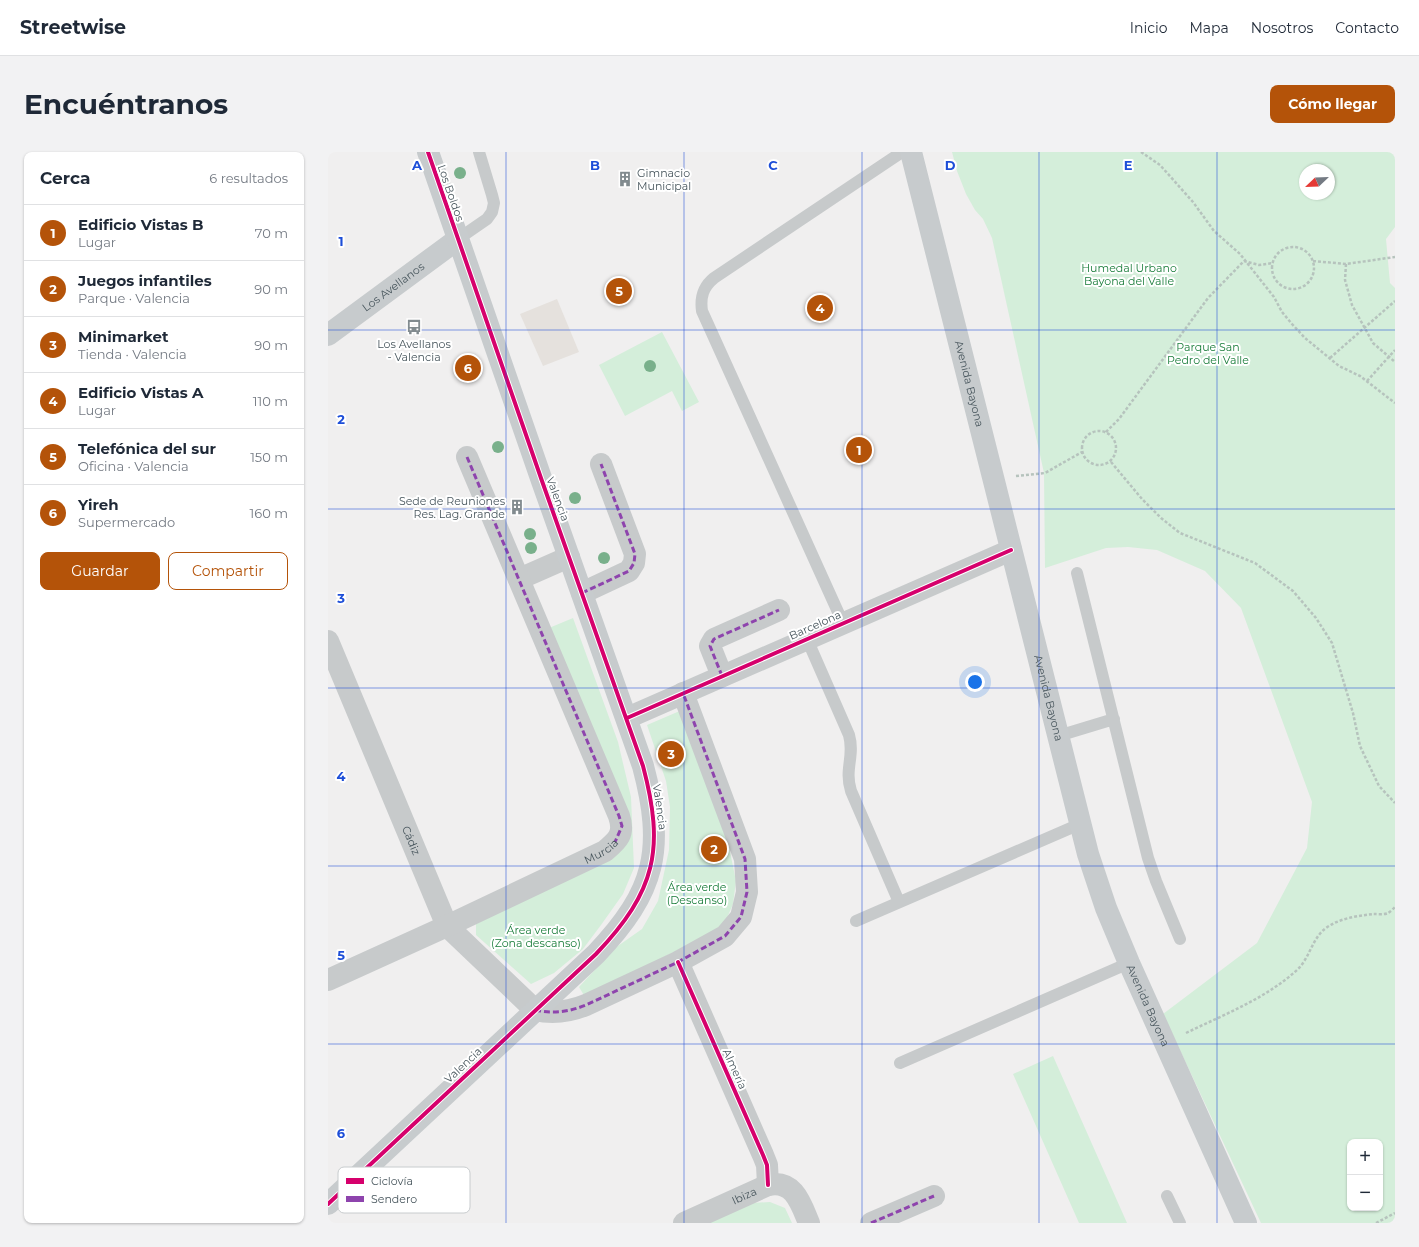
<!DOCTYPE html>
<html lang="es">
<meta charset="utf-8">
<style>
body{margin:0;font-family:Montserrat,sans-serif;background:#f2f2f3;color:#1f2937}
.controls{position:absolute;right:12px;bottom:12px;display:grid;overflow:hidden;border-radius:8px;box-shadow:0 1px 3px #0004}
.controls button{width:36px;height:36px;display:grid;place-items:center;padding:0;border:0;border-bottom:1px solid #e0e1e3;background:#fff;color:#1f2937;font:20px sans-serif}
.compass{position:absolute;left:971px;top:12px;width:36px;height:36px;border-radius:50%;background:#fff;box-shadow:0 1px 3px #0004;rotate:247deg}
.you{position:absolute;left:647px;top:530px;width:14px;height:14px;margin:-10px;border:3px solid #fff;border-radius:50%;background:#1a73e8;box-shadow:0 0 0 6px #1a73e833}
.badge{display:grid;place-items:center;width:26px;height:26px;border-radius:50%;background:#b45309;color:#fff;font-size:13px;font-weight:700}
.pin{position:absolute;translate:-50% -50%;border:2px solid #fff;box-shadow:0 1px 4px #0006}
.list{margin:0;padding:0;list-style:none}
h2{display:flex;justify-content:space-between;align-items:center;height:52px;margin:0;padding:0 16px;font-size:17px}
h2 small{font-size:13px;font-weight:400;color:#747a83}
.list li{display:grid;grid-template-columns:26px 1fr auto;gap:12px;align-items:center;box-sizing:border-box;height:56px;padding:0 16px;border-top:1px solid #e0e1e3}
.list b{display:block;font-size:15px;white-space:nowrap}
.list p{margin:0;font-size:13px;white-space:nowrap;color:#747a83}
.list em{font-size:13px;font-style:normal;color:#747a83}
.actions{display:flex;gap:8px;padding:12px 16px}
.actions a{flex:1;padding:9px 0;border:1px solid #b45309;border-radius:8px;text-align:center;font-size:14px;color:#b45309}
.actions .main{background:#b45309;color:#fff}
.map{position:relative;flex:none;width:1067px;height:1071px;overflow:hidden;border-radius:8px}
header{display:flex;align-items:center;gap:24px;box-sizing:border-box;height:56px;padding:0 20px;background:#fff;border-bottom:1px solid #e0e1e3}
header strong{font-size:19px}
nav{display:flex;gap:22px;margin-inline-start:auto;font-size:14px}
.intro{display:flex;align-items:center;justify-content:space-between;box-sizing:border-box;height:96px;padding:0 24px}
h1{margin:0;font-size:28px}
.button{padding:10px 18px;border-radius:8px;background:#b45309;color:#fff;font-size:14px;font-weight:700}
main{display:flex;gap:24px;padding:0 24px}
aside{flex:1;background:#fff;border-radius:8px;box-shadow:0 1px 3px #0004}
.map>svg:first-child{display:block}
</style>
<header>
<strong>Streetwise</strong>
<nav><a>Inicio</a><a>Mapa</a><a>Nosotros</a><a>Contacto</a></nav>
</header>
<div class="intro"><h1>Encuéntranos</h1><a class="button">Cómo llegar</a></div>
<main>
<aside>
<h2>Cerca<small>6 resultados</small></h2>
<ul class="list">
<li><span class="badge">1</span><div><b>Edificio Vistas B</b><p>Lugar</p></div><em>70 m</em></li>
<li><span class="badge">2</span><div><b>Juegos infantiles</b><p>Parque · Valencia</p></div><em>90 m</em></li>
<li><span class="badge">3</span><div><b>Minimarket</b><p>Tienda · Valencia</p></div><em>90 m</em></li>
<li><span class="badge">4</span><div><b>Edificio Vistas A</b><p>Lugar</p></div><em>110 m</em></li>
<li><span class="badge">5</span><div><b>Telefónica del sur</b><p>Oficina · Valencia</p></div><em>150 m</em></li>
<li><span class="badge">6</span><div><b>Yireh</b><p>Supermercado</p></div><em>160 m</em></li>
</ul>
<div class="actions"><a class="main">Guardar</a><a>Compartir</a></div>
</aside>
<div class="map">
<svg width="1067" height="1071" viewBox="0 0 1067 1071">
<rect width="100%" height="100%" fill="#f0efef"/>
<!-- commercial -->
<path fill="#e5e1dd" d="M229,147L251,200L215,214L192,162Z"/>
<!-- green -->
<path fill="#d4eeda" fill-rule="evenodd" d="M624,0H1067V75L1058,87L1062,131L1067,136V1071H933L835,862L929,791L979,696L984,650L913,456L877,419L829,398L800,395L778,396L717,416L716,321L664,86L655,67L647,58L638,42L629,19ZM977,18H1001V42H977ZM1022,990H1052V1056H1022Z
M334,180L371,250L354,259L344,239L297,264L271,213Z
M245,466L290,590L303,645L306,716L295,742L273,773L255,797L226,821L203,832L148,783V772L295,695L221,476Z
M354,558L401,695L408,729L405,752L395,775L257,845L251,835L287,796L314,777L330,749L341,698L342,655L338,629L319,573Z
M725,904L799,1071H751L685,922Z
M442,1050L457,1056L464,1071H380L423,1051Z"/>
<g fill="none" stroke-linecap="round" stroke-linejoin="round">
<!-- path -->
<path stroke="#b6c3bd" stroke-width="2.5" stroke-dasharray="3 2" stroke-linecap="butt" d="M813,0L832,13L865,50L886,79L912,102L946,145L954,160L964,172L977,186L1011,214L1032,224L1067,251
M944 116a21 21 0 1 1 42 0a21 21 0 1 1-42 0Z
M985,109L1018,112L1067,105
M1018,112L1017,128L1024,153L1045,191L1067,210
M1002,206L1067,149
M1039,229L1067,198
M754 296a17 17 0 1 1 34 0a17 17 0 1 1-34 0Z
M778,280L791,267L880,146L916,109L931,113L945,111
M783,310L814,347L833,366L852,381L927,411L965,439L988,466L1004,491L1025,561L1032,594L1051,634L1067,651
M688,324L717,321L754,300
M858,881C897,862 937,847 969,818C982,806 984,786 998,776C1012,766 1029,764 1045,762C1049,762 1056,763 1060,761C1062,760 1065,757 1067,755
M1048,1071L1067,1061"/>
<!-- lane -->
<path stroke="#c7cacb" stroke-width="12" d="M130,87L159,67L164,60L166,51L164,43L151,0
M749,421L820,706L828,729L852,787
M515,471L374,159C372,145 375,135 386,126L574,0
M479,487L521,583C527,604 516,617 523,639L571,750
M730,584L786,567
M528,769L752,672
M572,911L801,811
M839,1044L852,1071"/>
<!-- street -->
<g stroke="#c7cacb" stroke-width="22">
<path d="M191,427L241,405"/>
<path d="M254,441L301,419L306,411L307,402L273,312"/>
<path id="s1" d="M0,489L119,774L207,858C225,862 241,860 258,853L350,810L397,784L413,765L419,740L417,707L355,541"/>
<path d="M394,524L382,494L386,487L451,458"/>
<path d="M299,566L683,398"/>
<path d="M350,810L435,1003L439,1013L440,1033"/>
<path id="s2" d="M0,828L119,774L277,699C290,688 297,682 291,664L139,305"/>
<path id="s3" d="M356,1071L440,1033C466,1027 473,1052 481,1071"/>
<path d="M543,1071L606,1044"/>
</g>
<!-- secondary -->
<g stroke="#c7cbcd" stroke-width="22">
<path id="s4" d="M583,0L760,702L778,756L801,811L918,1071"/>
<path id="s5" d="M0,183L130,87"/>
<path d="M0,1052L268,802C328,739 337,697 315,614L214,329L100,0"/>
</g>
<!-- quiet -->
<path stroke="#8e44ad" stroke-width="3" stroke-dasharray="6 3" stroke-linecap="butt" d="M139,305L291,664L294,674L287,690
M254,441L301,419L306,411L307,402L273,312
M394,524L382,494L386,487L451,458
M207,858C225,862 241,860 258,853L350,810L397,784L413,765L419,740L417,707L355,541
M543,1071L606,1044"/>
<defs>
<path id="cycleway" d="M299,566L683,398
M350,810L435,1003L439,1013L440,1033
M0,1052L268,802C328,739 337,697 315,614L214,329L100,0"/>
</defs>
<!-- cycleway casing -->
<use href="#cycleway" stroke="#fff" stroke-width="6"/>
<!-- cycleway -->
<use href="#cycleway" stroke="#d6006c" stroke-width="4"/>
</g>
<!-- trees -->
<g fill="#79b08b">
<circle cx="132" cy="21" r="6"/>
<circle cx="322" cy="214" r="6"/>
<circle cx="170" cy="295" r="6"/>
<circle cx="247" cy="346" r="6"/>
<circle cx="202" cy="382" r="6"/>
<circle cx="203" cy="396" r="6"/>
<circle cx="276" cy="406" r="6"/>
</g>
<!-- grid -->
<path fill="none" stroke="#1d4ed8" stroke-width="1" stroke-opacity="0.55" d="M178,0V1071M356,0V1071M534,0V1071M711,0V1071M889,0V1071M0,178H1067M0,357H1067M0,536H1067M0,714H1067M0,892H1067"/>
<!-- icons -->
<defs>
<symbol id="building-bare" viewBox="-9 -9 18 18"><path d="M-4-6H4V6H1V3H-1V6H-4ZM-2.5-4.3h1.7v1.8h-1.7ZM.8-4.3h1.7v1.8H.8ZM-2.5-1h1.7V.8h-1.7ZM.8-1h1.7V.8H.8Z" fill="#828b8f" stroke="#fff" stroke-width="2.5" paint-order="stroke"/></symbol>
<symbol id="bus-bare" viewBox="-9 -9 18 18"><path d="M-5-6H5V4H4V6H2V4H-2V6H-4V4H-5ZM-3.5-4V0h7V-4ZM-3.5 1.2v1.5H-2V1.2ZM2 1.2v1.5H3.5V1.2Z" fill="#828b8f" stroke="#fff" stroke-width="2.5" paint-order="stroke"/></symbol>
</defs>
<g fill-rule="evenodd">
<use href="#building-bare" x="286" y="16" width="22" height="22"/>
<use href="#bus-bare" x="75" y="164" width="22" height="22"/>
<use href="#building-bare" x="178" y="344" width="22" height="22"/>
</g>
<g text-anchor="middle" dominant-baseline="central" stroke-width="4" stroke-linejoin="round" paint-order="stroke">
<!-- poi labels -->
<g font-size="11" fill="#47555c" stroke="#fff" text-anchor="start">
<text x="309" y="21">Gimnacio<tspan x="309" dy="13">Municipal</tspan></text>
<text x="86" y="192" text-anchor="middle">Los Avellanos<tspan x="86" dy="13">- Valencia</tspan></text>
<text x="177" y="349" text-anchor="end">Sede de Reuniones<tspan x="177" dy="13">Res. Lag. Grande</tspan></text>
</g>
<!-- street labels -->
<g font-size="11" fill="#47555c" stroke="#fff">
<text transform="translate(123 41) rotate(71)">Los Boldos</text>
<text stroke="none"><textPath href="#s5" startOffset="81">Los Avellanos</textPath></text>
<text stroke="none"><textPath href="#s4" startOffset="239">Avenida Bayona</textPath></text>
<text transform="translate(230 347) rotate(70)">Valencia</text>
<text transform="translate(487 473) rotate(-24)">Barcelona</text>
<text stroke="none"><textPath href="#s4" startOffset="563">Avenida Bayona</textPath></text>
<text transform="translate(332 655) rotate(82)">Valencia</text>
<text stroke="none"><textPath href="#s1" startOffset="216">Cádiz</textPath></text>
<text stroke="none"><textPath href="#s2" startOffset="302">Murcia</textPath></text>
<text stroke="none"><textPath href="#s4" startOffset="887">Avenida Bayona</textPath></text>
<text transform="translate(135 913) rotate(-43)">Valencia</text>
<text transform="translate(407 917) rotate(66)">Almería</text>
<text stroke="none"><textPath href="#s3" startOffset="66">Ibiza</textPath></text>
</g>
<!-- park labels -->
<g font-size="11" fill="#187c39" stroke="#fff">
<text x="801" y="116">Humedal Urbano<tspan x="801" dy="13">Bayona del Valle</tspan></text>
<text x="880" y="195">Parque San<tspan x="880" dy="13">Pedro del Valle</tspan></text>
<text x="369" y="735">Área verde<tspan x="369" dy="13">(Descanso)</tspan></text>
<text x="208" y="778">Área verde<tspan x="208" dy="13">(Zona descanso)</tspan></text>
</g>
</g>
<!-- legend -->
<rect x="10" y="1015" width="132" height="46" rx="6" fill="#fff" stroke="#c8ccce" stroke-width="1"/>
<rect x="18" y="1026" width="18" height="6" fill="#d6006c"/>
<rect x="18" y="1044" width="18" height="6" fill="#8e44ad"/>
<g font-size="11" fill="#47555c">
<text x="43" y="1033">Ciclovía</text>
<text x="43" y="1051">Sendero</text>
</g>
<g font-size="13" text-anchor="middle" font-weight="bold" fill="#1d4ed8" stroke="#fff" stroke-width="4" stroke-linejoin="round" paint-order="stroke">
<text x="89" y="18">A</text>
<text x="267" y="18">B</text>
<text x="445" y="18">C</text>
<text x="622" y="18">D</text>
<text x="800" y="18">E</text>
<text x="13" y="94">1</text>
<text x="13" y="272">2</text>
<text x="13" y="451">3</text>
<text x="13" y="629">4</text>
<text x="13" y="808">5</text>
<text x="13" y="986">6</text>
</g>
</svg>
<div class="controls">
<button>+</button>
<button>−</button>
</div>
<svg class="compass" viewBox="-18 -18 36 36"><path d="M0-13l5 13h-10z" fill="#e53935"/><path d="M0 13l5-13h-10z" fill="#747a83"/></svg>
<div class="you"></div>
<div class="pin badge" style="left:531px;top:298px">1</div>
<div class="pin badge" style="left:386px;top:697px">2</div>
<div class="pin badge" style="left:343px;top:602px">3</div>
<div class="pin badge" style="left:492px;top:156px">4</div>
<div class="pin badge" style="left:291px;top:139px">5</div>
<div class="pin badge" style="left:140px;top:216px">6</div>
</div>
</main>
